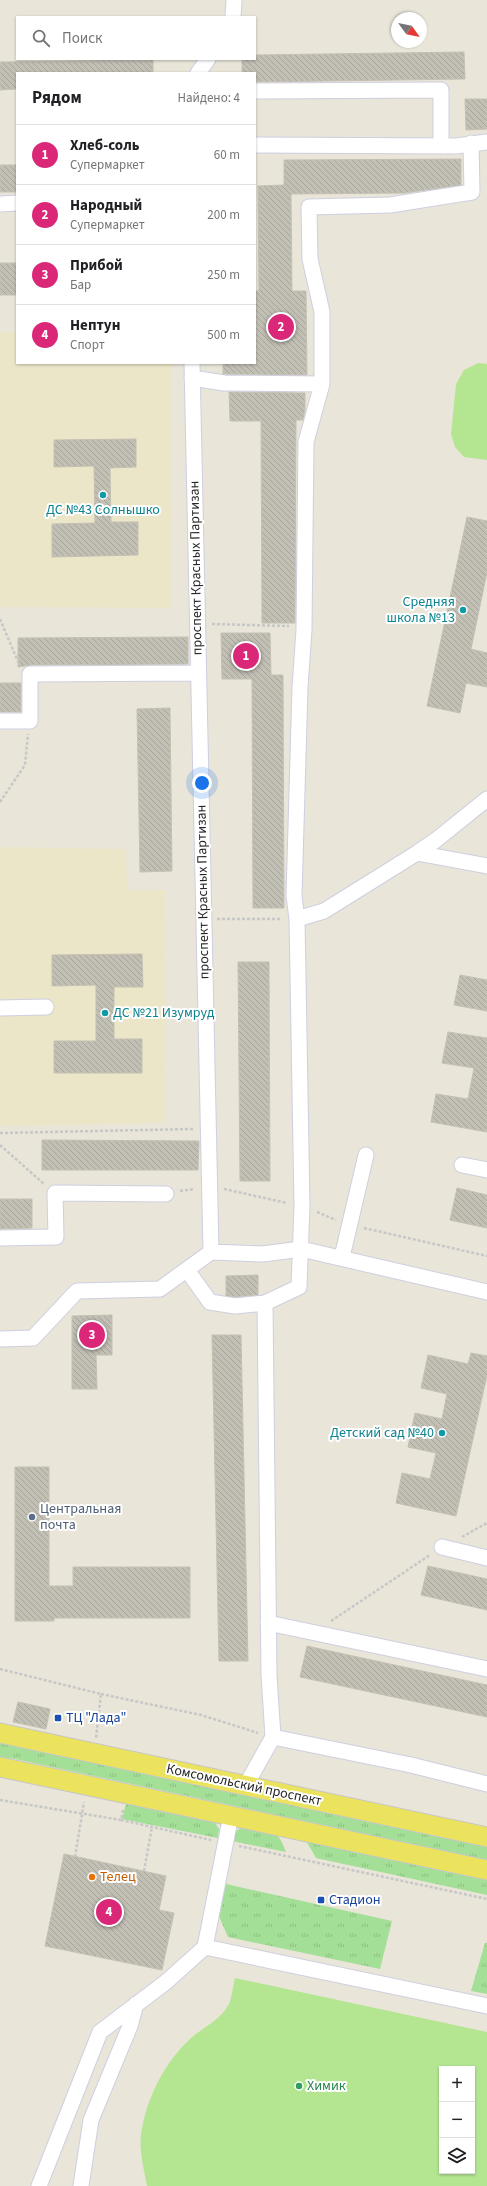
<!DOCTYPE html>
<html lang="ru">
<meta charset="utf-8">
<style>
body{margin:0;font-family:"Source Sans 3",sans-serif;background:#f6f6f6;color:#202124}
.controls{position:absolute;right:12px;bottom:12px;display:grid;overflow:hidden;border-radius:0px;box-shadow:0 1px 3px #0004}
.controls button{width:36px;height:36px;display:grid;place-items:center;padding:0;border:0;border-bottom:1px solid #e0e0e0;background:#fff;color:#202124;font:20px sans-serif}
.compass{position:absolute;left:391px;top:12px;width:36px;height:36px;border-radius:50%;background:#fff;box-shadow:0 1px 3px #0004;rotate:123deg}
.you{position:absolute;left:202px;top:783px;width:14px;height:14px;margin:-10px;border:3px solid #fff;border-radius:50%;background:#1a73e8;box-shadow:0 0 0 6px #1a73e833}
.badge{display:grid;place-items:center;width:26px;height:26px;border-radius:50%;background:#db2777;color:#fff;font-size:13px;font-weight:700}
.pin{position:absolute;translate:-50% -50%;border:2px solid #fff;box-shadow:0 1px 4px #0006}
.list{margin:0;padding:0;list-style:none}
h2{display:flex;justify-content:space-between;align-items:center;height:52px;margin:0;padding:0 16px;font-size:17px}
h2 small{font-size:13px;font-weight:400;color:#757577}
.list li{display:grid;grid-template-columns:26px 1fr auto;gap:12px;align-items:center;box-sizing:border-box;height:60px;padding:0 16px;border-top:1px solid #e0e0e0}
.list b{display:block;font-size:15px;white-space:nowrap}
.list p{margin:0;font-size:13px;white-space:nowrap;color:#757577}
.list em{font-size:13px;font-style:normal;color:#757577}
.icon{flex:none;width:22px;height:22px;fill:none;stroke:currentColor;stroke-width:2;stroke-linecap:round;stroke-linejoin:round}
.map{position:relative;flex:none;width:487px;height:2186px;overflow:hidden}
.search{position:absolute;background:#fff;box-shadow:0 1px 3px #0004;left:16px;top:16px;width:240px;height:44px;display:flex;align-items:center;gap:10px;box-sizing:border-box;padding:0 14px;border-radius:0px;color:#757577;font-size:15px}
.panel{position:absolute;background:#fff;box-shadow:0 1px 3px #0004;left:16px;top:72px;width:240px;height:292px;border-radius:0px}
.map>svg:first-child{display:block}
</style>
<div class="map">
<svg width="487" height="2186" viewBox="0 0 487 2186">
<defs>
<pattern id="grass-tufts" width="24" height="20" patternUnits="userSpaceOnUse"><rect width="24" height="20" fill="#a3df96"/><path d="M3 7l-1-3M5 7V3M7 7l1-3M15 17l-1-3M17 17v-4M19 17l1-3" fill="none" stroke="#8cbf81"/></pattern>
<pattern id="building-back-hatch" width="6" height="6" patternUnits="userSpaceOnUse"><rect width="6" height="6" fill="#c2bfb5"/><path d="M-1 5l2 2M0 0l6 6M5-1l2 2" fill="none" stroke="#a7a49c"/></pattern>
</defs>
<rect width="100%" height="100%" fill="#e9e5d9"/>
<!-- education -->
<path fill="#ebe6c8" d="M0,332H17V363H172L171,608L0,607Z
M0,847L126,849L127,890H165L166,1123L0,1126Z"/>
<!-- grass -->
<path fill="url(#grass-tufts)" d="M0,1740L487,1844V1860L15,1759L0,1757Z
M127,1800L212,1818L219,1829L218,1838L122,1819Z
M243,1826C268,1830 277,1826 286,1852L232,1841L234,1833Z
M304,1837L487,1877V1895L316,1858Z
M226,1884L392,1921L380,1969L228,1937L219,1916Z
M485,1943H487V1994L471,1991Z"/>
<!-- pitch -->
<path fill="#b4e692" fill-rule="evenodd" d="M478,363L487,364V460L464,457L455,447L451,434L456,384L464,370Z
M235,1978L487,2032V2186H147C144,2170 139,2151 141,2135C146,2099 164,2063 190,2039C203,2027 220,2021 229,2004C232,1997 233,1986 235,1978ZM442,2069H472V2171H442Z"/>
<!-- building -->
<path fill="url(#building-back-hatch)" stroke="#c4c1b3" d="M464,52L465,79L255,82V73H242V59H255V55Z
M153,60V73H17V89L0,90V62Z
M465,99H487V129L466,130Z
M461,159V185L405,193L291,194L292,291H306L307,375L223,374V363H255V291H259L258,186L284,185V160Z
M0,165H17V192H0Z
M0,263H17V295H0Z
M229,392L305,393V410L303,420H296L295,623H262L261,421H230Z
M136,439V467L110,468L111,522H138V555L52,557V524L95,523L94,466L54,467V440Z
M467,517L487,521V572L471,649L487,653V687L466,683L460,713L427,706Z
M221,633H270L271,675H283L284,908H253L252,679H222Z
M188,637V664L30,665L18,667V638Z
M0,683H21V712H0Z
M170,708L172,871L140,872L137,709Z
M142,954L143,987H114V1039H142V1073H54V1041H96V985L52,986V955Z
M238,962H269L270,1181H240Z
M460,975L487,980V1011L454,1005Z
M448,1032L487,1038V1132L431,1122L436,1094L468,1099L474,1068L442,1063Z
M42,1140L199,1141L198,1170H42Z
M457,1188L487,1195V1228L450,1220Z
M0,1199H32V1228L0,1229Z
M258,1275V1295L235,1297L226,1296V1276Z
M112,1315V1355H96L97,1389H72V1316Z
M212,1335H241L248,1661H219Z
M471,1353L487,1356V1375L456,1516L396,1503L402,1473L430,1479L436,1453L408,1447L415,1413L442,1419L447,1394L421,1388L428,1355L468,1364Z
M15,1467H49V1586H73V1567H190V1618H54V1621H15Z
M428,1566L487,1579V1610L421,1595Z
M307,1646L487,1685V1717L300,1677Z
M18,1702L50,1709L46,1729L13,1722Z
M64,1854L166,1876L159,1910L174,1913L162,1970L45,1946Z"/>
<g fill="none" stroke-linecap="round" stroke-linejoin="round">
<defs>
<path id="minor" d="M233,17L234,0
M198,73L208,59
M255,91L441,90V145
M255,145L456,146L487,142
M0,204L17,203
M192,363L211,1252
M192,378L224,383L322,384
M0,721H30V674L198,673
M417,853L487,866
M297,919L324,911L417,853L436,840L487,799
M0,1008L46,1007
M462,1165L487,1170
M0,1238L56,1237L55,1193L166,1194
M342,1257L366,1155
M187,1270L210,1302L235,1306L265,1303L299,1287L302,1206L297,919L294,896L300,687L304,630L306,442L322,384V312L310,259L309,207L390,205L472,192L471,143
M265,1303L269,1675L273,1737
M0,1339L33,1338L77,1291L160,1289L211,1252L263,1254L301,1249L487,1292
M442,1547L487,1558
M268,1623L487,1669
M246,1785L273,1737L411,1765L487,1784
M205,1947L487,2006
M39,2186L100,2032L166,1982L205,1947L231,1815
M81,2186L91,2120L130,2026L136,2004"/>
<path id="major" d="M0,1733L487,1837
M0,1767L487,1870"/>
</defs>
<!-- minor casing -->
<use href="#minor" stroke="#cecfe0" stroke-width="17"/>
<!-- major casing -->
<use href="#major" stroke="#c7c7c7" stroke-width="21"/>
<!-- path -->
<path stroke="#c7c7c7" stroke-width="2.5" stroke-dasharray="3 2" stroke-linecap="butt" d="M0,619L19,664
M212,624L289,626
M0,802L25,765L28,734
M217,919H282
M0,1133L193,1129
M0,1145L44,1184
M224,1189L287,1203
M180,1191L195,1189
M317,1212L336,1220
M364,1228L487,1256
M462,1537L487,1523
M331,1621L430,1555
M0,1669L101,1694L96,1738
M101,1694L201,1715L258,1733
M0,1800L121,1820
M123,1810L121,1820L211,1840
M239,1846L487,1899
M75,1857L84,1802
M144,1871L152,1827"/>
<!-- minor -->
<use href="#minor" stroke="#fff" stroke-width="15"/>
<!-- major -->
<use href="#major" stroke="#ebe25d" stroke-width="19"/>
</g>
<!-- markers -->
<g fill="#0f9aa8" stroke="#fff" stroke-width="1.5">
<circle cx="103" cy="495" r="4"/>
<circle cx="463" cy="610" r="4"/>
<circle cx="105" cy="1013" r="4"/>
<circle cx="442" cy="1433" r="4"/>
</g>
<circle fill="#5c6f8a" stroke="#fff" stroke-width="1.5" cx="32" cy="1517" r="4"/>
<g fill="#1a4fb4" stroke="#fff" stroke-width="1.5">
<rect x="54" y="1714" width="8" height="8" rx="2"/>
<rect x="317" y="1896" width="8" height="8" rx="2"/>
</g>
<circle fill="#e8710a" stroke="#fff" stroke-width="1.5" cx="92" cy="1877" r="4"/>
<circle fill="#2e9e5b" stroke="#fff" stroke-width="1.5" cx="299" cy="2086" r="4"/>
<g text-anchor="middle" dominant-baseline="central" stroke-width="4" stroke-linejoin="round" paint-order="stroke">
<!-- culture labels -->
<g font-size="14" fill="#0d838f" stroke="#fff" text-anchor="end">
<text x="103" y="510" text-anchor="middle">ДС №43 Солнышко</text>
<text x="455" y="602">Средняя<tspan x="455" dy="16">школа №13</tspan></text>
<text x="113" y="1013" text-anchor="start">ДС №21 Изумруд</text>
<text x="434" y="1433">Детский сад №40</text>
</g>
<!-- street labels -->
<g font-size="14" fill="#272727" stroke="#fff">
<text transform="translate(196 568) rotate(-91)">проспект Красных Партизан</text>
<text transform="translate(203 892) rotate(-91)">проспект Красных Партизан</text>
<text transform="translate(244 1785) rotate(12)">Комсомольский проспект</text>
</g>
<!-- service labels -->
<g font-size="14" fill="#4e5e75" stroke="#fff" text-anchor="start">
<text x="40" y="1509">Центральная<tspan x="40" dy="16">почта</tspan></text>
</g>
<!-- transit labels -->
<g font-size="14" fill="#164399" stroke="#fff" text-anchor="start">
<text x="66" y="1718">ТЦ "Лада"</text>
<text x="329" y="1900">Стадион</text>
</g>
<!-- food labels -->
<g font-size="14" fill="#c56008" stroke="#fff" text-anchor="start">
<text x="100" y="1877">Телец</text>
</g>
<!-- leisure labels -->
<g font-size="14" fill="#27864d" stroke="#fff" text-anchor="start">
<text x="307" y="2086">Химик</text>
</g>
</g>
</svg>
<div class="controls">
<button>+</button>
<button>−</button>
<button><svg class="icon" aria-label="layers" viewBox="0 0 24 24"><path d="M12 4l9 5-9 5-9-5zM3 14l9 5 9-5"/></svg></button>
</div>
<svg class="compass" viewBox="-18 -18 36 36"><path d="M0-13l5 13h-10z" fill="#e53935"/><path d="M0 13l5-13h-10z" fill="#757577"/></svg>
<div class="you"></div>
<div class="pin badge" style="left:246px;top:656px">1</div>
<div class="pin badge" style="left:281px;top:327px">2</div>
<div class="pin badge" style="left:92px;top:1335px">3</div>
<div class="pin badge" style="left:109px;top:1912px">4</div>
<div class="search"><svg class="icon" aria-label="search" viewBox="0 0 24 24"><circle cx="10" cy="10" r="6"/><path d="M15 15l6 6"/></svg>Поиск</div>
<section class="panel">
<h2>Рядом<small>Найдено: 4</small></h2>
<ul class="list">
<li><span class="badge">1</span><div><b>Хлеб-соль</b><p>Супермаркет</p></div><em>60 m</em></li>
<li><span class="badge">2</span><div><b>Народный</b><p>Супермаркет</p></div><em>200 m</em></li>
<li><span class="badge">3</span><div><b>Прибой</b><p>Бар</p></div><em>250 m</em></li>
<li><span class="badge">4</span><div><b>Нептун</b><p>Спорт</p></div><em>500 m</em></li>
</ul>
</section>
</div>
